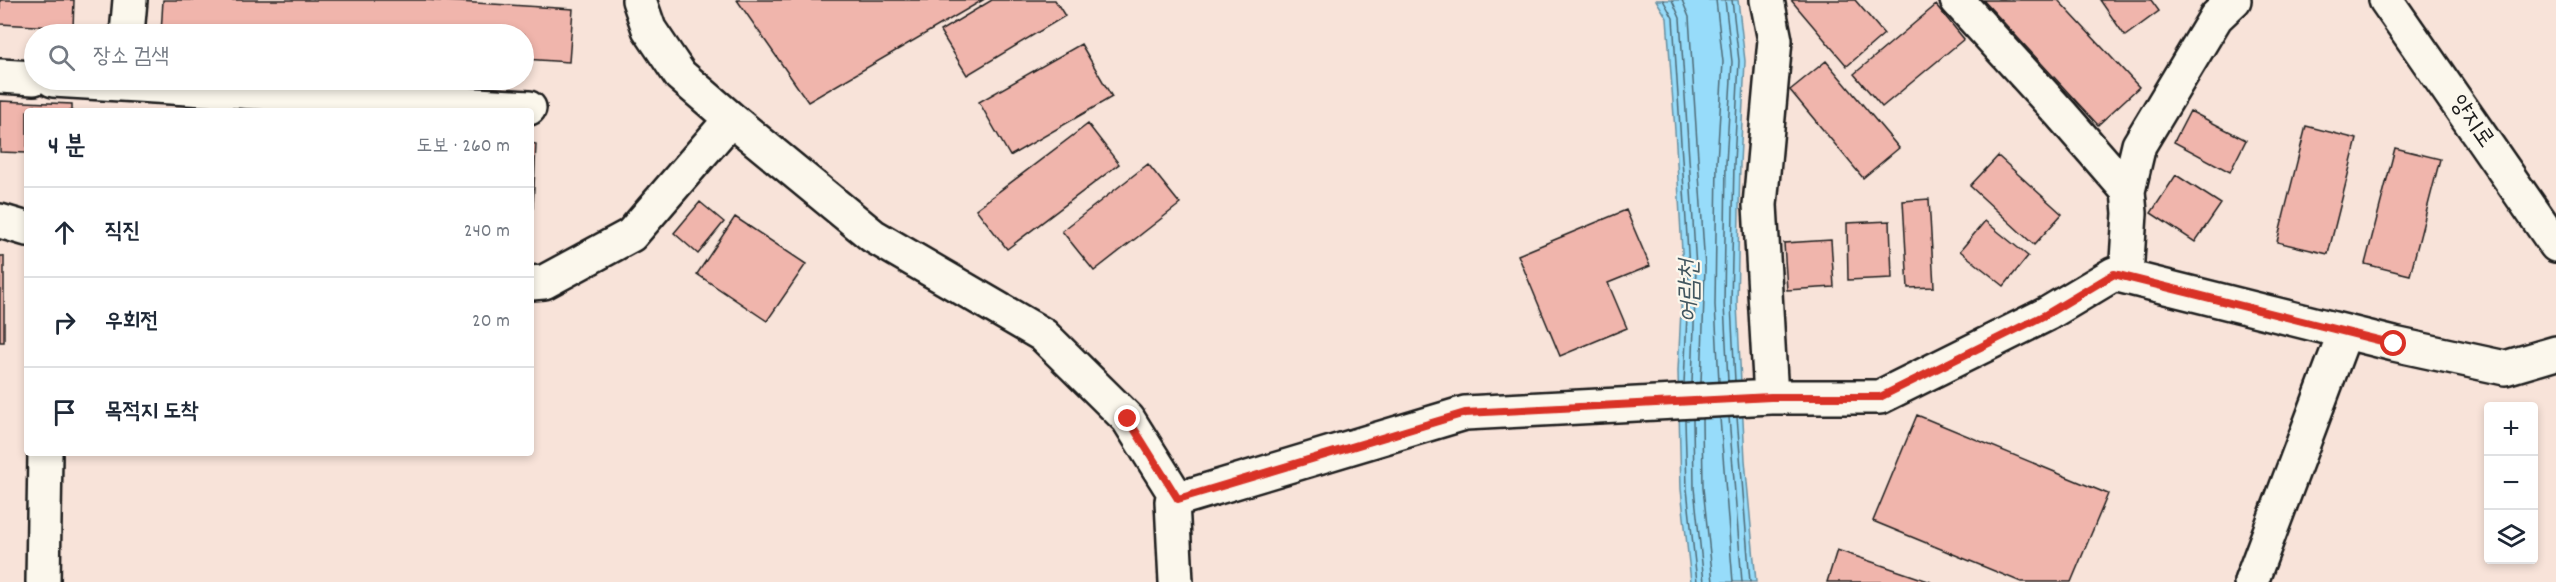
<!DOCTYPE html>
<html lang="ko">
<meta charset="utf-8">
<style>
body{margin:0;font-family:Dekko,"Poor Story",sans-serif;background:#f6f6f7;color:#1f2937}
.controls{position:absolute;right:18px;bottom:18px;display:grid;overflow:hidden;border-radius:6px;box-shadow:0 3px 9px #0003}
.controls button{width:54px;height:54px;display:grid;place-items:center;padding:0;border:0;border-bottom:2px solid #e0e1e3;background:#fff;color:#1f2937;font:30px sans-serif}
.stop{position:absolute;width:18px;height:18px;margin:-14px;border:4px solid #d93025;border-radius:50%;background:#fff}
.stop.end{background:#d93025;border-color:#fff;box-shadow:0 2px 6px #0008}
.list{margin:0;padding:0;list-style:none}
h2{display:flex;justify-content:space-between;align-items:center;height:78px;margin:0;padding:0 24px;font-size:26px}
h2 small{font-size:20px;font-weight:400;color:#747a83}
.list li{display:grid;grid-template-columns:39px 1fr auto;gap:18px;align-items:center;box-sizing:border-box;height:90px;padding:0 24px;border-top:2px solid #e0e1e3}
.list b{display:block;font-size:22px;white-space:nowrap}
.list em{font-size:20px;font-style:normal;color:#747a83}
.icon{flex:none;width:33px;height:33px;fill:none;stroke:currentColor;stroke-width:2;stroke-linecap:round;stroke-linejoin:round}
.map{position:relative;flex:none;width:2556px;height:582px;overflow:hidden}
.search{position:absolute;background:#fff;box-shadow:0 3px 9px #0003;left:24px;top:24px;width:510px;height:66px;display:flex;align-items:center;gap:15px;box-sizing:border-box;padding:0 21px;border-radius:33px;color:#747a83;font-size:22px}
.panel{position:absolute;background:#fff;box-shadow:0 3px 9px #0003;left:24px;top:108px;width:510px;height:348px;border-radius:6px}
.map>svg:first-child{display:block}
</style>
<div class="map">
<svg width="2556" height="582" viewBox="0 0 2556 582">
<rect width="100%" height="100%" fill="#f8e3d9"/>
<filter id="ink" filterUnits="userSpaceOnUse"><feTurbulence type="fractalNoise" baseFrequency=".0167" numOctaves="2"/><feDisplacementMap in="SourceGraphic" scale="12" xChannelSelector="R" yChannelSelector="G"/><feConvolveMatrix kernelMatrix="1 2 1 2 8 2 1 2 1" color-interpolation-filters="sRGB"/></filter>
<g filter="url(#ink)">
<!-- water -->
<path fill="#97dcfa" stroke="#668fa1" stroke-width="1.5" d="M1656,0H1738L1745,61L1740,163L1737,305L1745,460L1756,582H1691L1681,489L1678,371L1683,269L1676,145L1667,18Z"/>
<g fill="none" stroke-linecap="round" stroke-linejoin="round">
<!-- shore -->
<path stroke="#4d6975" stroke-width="1.5" d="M1663,0L1673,18L1689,268L1684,384
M1672,0L1680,18L1696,268L1692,383
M1682,0L1689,17L1705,268L1701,383
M1716,0L1723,62L1717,162L1715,305L1719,382
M1725,0L1732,62L1726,163L1724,305L1728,381
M1732,0L1739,61L1734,163L1731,305L1735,381
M1729,417L1742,582
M1737,417L1750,582
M1720,418L1733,582
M1693,419L1694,488L1704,582
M1702,419L1703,488L1713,582
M1685,420L1687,489L1697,582"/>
</g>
<!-- building -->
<path fill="#f0b5ac" stroke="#1c1c1c" stroke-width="1.5" d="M0,0H74L73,28L0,24Z
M163,0H425L573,9L569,62L524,59V34H161Z
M737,0H983L808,102Z
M992,0H1055L1065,16L967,75L940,31Z
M1791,0H1855L1884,34L1847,66Z
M1983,0H2058L2139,87L2098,125Z
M2100,0H2151L2159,11L2125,36Z
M1936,5L1964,39L1882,107L1854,74Z
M1081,44L1112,97L1010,156L979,102Z
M1826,61L1899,148L1863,178L1790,90Z
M0,101L72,104V111H27V153L0,152Z
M2190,111L2246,140L2230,172L2174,142Z
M1088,124L1119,164L1007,249L976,209Z
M2306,126L2357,139L2328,254L2277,242Z
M531,143L536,144L533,208H531Z
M2395,148L2440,159L2410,275L2365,264Z
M1998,156L2062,214L2034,245L1970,186Z
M1148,164L1180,204L1094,271L1062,231Z
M2176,175L2221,204L2195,242L2151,213Z
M1929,199L1934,287L1908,288L1903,201Z
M700,202L724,222L698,254L674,233Z
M1626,210L1650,266L1608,283L1627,328L1560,356L1518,255Z
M735,217L806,264L767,321L697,274Z
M1890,221L1892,278L1848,280L1847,223Z
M1985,221L2028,256L2004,286L1960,251Z
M1831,240L1834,287L1787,290L1784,243Z
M0,256H4V342H0Z
M1917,415L2108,494L2071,582H2021L1873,521Z
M1837,550L1931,582H1827Z"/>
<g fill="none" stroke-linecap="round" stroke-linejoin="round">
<defs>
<path id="minor" d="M639,0L649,29L680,75L731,119L873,236L1043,335L1128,419L1178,499
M1767,0L1775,40L1760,205L1771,397
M1957,0L2061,114L2128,191
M2386,0L2556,245
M127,34L130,0
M0,76L34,78
M53,80L529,108
M0,221L27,229
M2126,276L2130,213L2128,191L2139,145L2216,17L2234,0
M531,283L544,282L631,235L731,119
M43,582L45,453
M1176,582L1172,501L1178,499L1465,413L1771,397H1880L2047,314L2114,274L2394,344L2505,368L2556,353
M2251,582L2345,332"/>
</defs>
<!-- minor casing -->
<use href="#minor" stroke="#1c1c1c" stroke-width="38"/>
<!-- minor -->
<use href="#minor" stroke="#fbf7ec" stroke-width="33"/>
</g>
</g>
<g fill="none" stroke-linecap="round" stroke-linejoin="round" filter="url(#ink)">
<!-- route -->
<path stroke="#d93025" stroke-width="8" d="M1128,419L1178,499L1465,413L1771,397H1880L2047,314L2114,274L2394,344"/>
</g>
<g text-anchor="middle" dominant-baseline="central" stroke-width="4.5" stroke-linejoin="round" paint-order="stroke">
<!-- street labels -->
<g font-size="24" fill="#1c1c1c" stroke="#fbf7ec">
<text transform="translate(2471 122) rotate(55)">양지로</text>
</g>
<!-- water labels -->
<g font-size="26" font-style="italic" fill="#41565f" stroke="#fbf7ec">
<text transform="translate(1690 291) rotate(-90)">어람천</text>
</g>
</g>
</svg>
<div class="controls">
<button>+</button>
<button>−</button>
<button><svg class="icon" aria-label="layers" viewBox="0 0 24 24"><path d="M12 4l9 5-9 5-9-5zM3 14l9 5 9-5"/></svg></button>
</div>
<div class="stop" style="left:2394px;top:344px"></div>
<div class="stop end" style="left:1128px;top:419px"></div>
<div class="search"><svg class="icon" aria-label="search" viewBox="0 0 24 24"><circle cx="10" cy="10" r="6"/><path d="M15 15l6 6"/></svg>장소 검색</div>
<section class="panel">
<h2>4 분<small>도보 · 260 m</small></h2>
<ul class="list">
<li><svg class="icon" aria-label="ahead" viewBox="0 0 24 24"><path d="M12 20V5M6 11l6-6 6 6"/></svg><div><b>직진</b></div><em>240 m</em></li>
<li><svg class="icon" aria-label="right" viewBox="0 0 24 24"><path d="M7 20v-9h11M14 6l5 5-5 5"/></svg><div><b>우회전</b></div><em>20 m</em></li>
<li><svg class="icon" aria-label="arrive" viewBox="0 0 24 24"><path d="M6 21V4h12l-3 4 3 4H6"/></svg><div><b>목적지 도착</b></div></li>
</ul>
</section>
</div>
